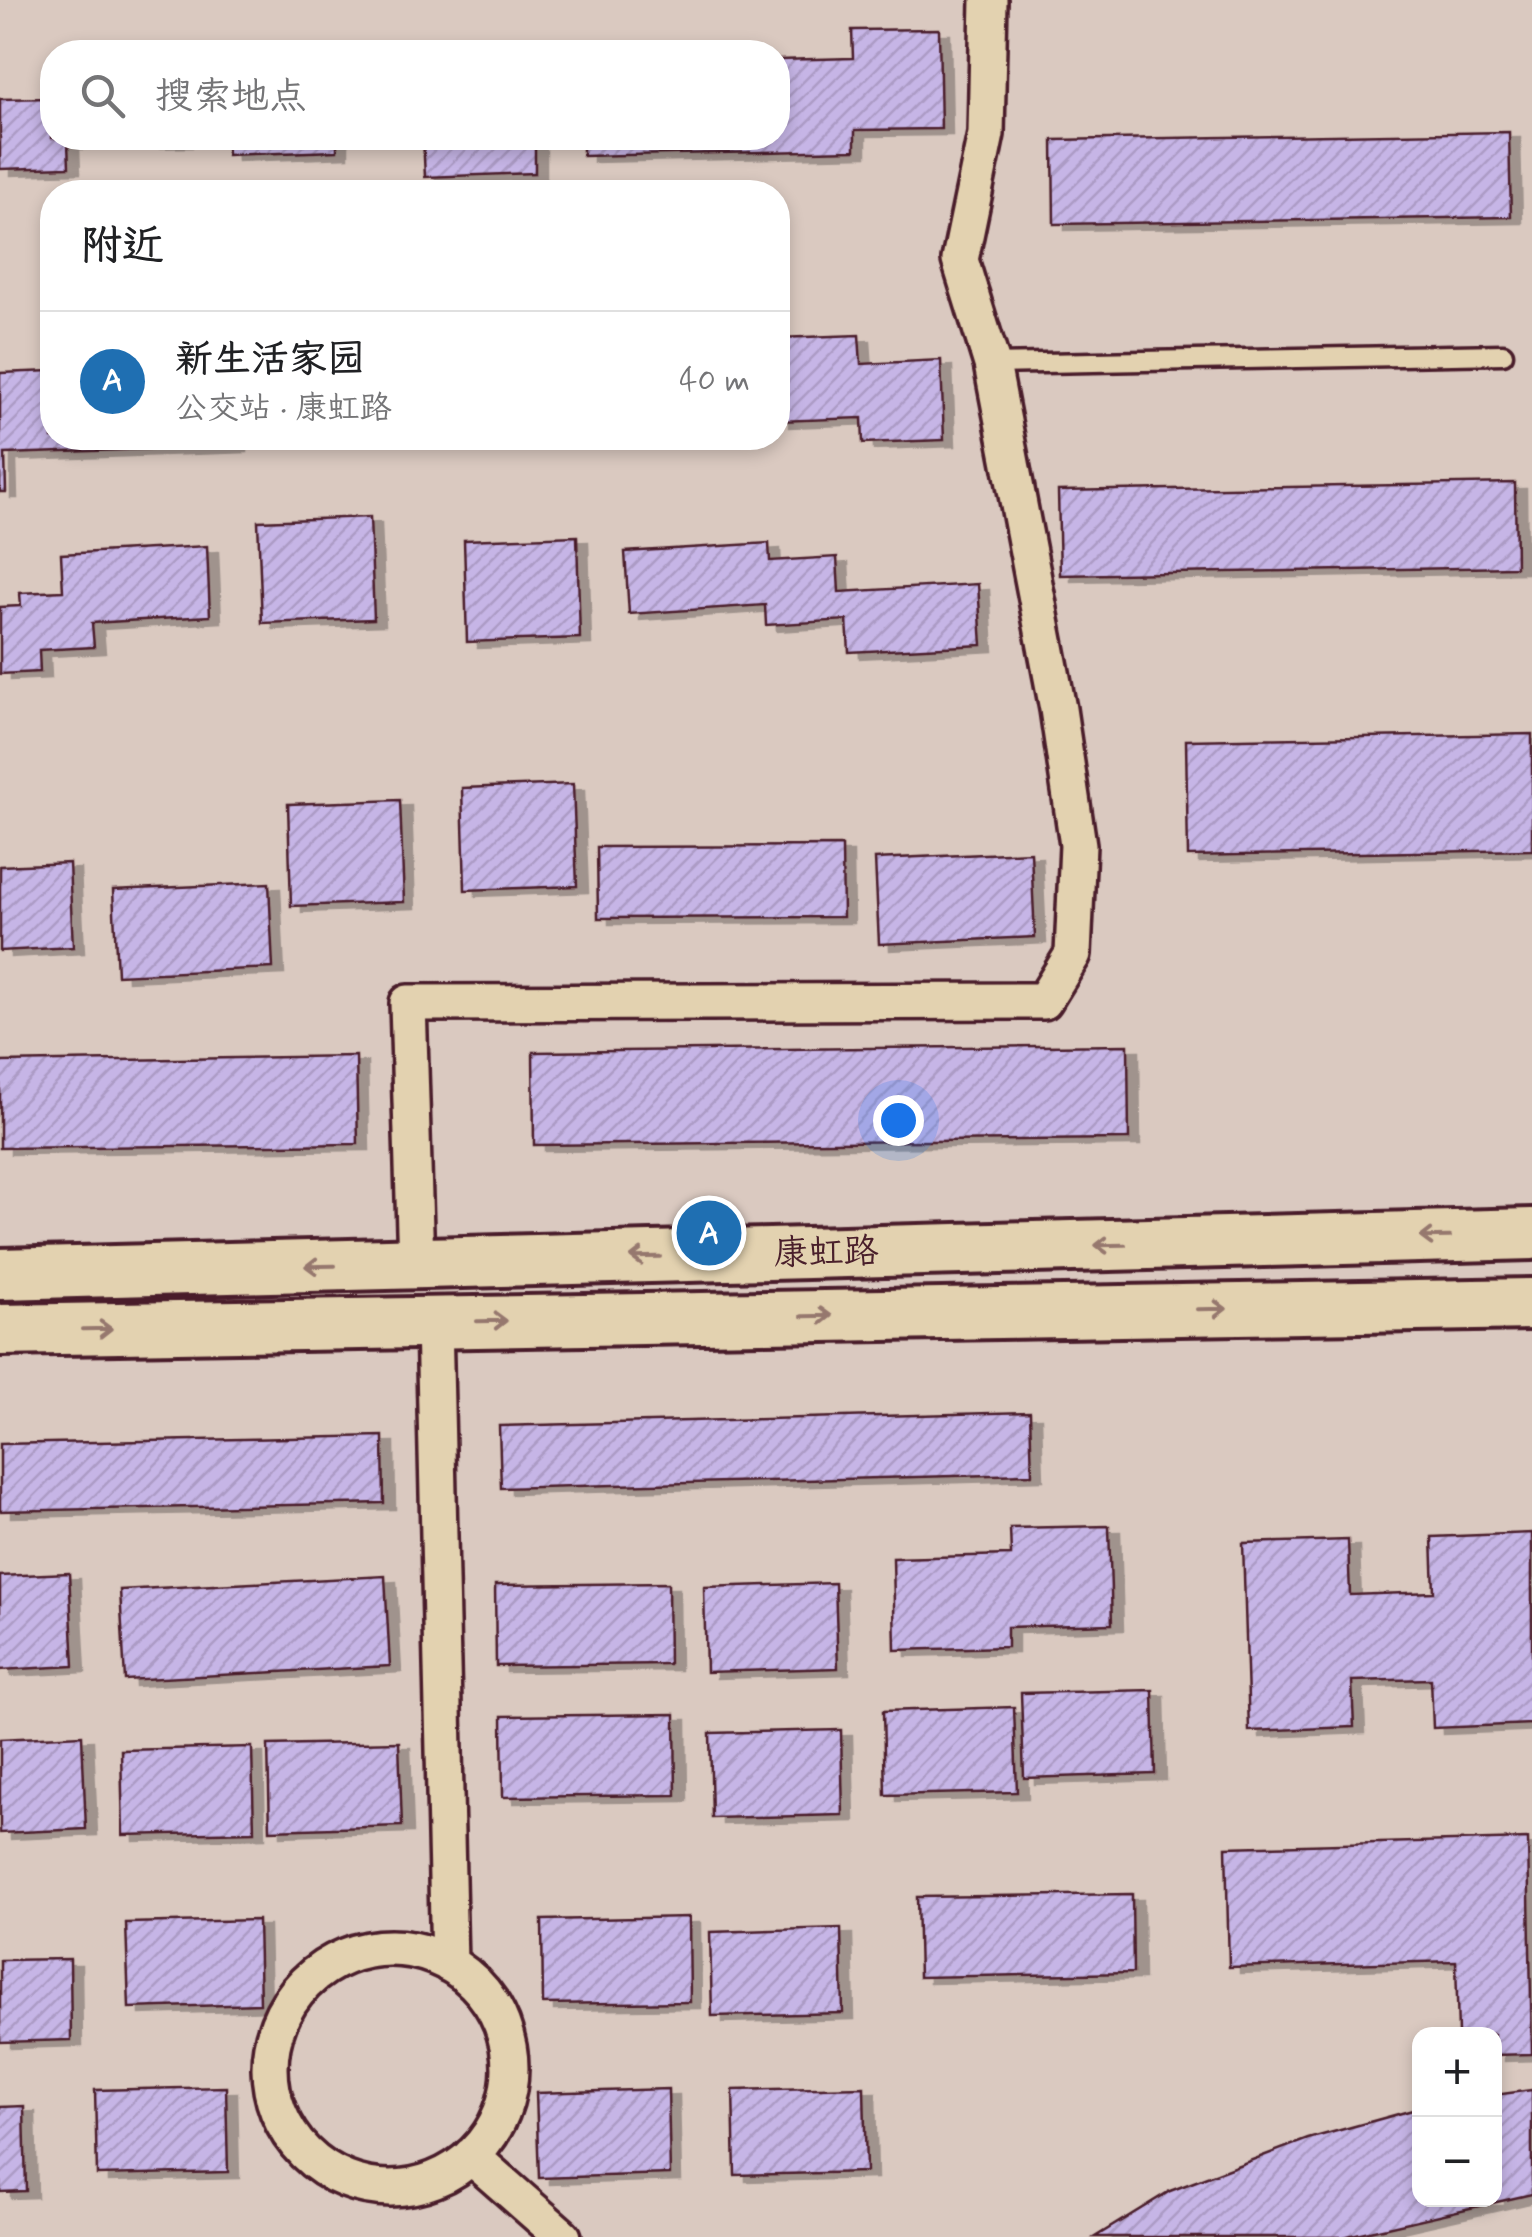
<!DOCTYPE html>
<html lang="zh">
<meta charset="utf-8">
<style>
body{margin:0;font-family:Mynerve,"LXGW WenKai TC",sans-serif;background:#f6f6f6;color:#202124}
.controls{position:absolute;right:30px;bottom:30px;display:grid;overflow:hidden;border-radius:20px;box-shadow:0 5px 15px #0003}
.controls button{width:90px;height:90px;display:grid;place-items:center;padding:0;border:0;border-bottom:2px solid #e0e0e0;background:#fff;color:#202124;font:50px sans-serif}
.you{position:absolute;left:898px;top:1120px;width:35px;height:35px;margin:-25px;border:8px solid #fff;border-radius:50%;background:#1a73e8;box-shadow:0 0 0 15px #1a73e833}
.badge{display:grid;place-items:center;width:65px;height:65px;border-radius:50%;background:#1f6fb2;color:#fff;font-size:32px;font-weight:700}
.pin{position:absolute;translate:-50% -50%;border:5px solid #fff;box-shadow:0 2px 10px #0006}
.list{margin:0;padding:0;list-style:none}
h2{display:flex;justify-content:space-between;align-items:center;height:130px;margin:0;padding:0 40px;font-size:42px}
h2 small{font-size:32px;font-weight:400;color:#757577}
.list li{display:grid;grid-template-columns:65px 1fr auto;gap:30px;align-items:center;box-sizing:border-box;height:140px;padding:0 40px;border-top:2px solid #e0e0e0}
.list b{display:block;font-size:38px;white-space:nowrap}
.list p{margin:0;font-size:32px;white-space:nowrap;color:#757577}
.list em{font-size:32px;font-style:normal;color:#757577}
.icon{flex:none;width:55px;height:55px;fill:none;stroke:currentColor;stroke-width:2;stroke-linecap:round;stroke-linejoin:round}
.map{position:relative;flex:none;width:1532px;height:2237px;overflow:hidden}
.search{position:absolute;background:#fff;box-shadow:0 5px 15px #0003;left:40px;top:40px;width:750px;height:110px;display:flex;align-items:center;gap:25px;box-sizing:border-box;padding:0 35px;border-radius:40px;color:#757577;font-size:38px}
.panel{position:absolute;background:#fff;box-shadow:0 5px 15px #0003;left:40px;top:180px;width:750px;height:270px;border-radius:40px}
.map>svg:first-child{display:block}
</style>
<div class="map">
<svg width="1532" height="2237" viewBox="0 0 1532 2237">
<defs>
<pattern id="building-hatch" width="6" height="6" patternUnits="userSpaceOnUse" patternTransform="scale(2.5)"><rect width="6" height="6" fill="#c6b5e6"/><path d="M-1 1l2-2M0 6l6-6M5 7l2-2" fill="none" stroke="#ac9bc5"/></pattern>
<filter id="shadow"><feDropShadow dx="11" dy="6" stdDeviation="0" flood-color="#0004"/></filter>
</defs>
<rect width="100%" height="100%" fill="#dac9c0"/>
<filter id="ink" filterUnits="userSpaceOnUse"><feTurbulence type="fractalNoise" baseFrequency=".01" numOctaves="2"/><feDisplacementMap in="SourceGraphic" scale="20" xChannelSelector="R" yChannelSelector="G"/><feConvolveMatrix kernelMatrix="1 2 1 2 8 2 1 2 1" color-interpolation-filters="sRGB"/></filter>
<g filter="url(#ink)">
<!-- building -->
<path fill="url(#building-hatch)" stroke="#4a1f2b" stroke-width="2.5" filter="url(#shadow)" d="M939,29L941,129L855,130V150L583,156V138H778V60L853,58L852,30Z
M337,48V52H239Z
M52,98V138H181V141L68,143L69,167L0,169V99Z
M1509,132L1511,217L1054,224L1053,140Z
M226,138H337V151L227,155Z
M423,138H535V173L425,177Z
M859,335L861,364L941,360L944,440L863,443L862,418L778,421V338Z
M52,371V438H236V446L5,454L6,492H0V373Z
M1515,483L1516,567L1060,575L1058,491Z
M370,517L374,619L262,623L258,521Z
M577,536L580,638L467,642L464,540Z
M769,543L770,561L837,557L839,592L978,584L982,645L849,652L847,620L766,625L765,605L629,614L625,552Z
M207,546L210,616L92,623L94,647L39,650L40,672L0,674V607L21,606L20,593L63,591L61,554Z
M1532,734V850L1188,856L1186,740Z
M573,784L577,886L465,890L462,788Z
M400,800L404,902L291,906L288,804Z
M842,846L843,917L598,918L597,847Z
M1031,852L1035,937L879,944L875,859Z
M69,863L73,947L0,951V866Z
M269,883L273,968L117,975L113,890Z
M1128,1045L1129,1139L534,1145L533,1052Z
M356,1056L358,1144L0,1148V1062Z
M1030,1412L1032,1474L501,1488L499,1426Z
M383,1436L384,1503L0,1511V1444Z
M1109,1526L1112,1624L1007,1627V1647L895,1650L893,1558L1011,1555L1010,1528Z
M1532,1533V1724L1433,1728L1431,1679L1352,1681L1354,1727L1249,1731L1243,1543L1348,1540L1350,1595L1434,1592L1432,1537Z
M69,1573L74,1666L0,1670V1576Z
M385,1576L390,1666L125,1680L120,1590Z
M668,1583L669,1664L496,1666L495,1585Z
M835,1583L838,1668L706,1672L704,1587Z
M1153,1690L1155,1774L1024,1778L1021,1693Z
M1014,1707L1017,1792L885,1795L883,1711Z
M675,1714L676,1795L503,1797L502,1716Z
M841,1730L843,1815L712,1818L710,1733Z
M82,1735L86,1829L0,1833V1739Z
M399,1742L402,1826L270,1830L268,1745Z
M252,1747L254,1832L123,1835L121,1750Z
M1528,1839L1532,2054L1494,2055V2034H1458L1456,1961L1229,1967L1226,1847Z
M1132,1894L1133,1973L919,1977L917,1897Z
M689,1917L690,2002L543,2004L542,1920Z
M258,1920L260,2004L129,2008L126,1923Z
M841,1928L843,2013L712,2016L710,1932Z
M70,1959L71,2040L0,2042V1960Z
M226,2087L228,2172L97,2175L95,2090Z
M864,2087L866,2172L735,2175L733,2090Z
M668,2089L670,2174L539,2178L536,2093Z
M1532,2090V2194L1343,2237H1095L1170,2191L1308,2139L1420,2108V2200H1494V2095Z
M24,2106L26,2191L0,2192V2107Z"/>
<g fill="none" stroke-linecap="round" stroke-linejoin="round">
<defs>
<path id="service" d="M992,364L1503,354"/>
<path id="minor" d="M416,1263L408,1003L1044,1001L1073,954L1078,845L1058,709L992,364L960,260L986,134L989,0
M434,1322L449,1964
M270 2068a120 120 0 1 1 240 0a120 120 0 1 1-240 0Z
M471,2156L563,2237"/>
<path id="secondary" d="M0,1274L1532,1234
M0,1330L1532,1304"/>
</defs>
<!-- service casing -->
<use href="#service" stroke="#4a1f2b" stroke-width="25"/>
<!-- minor casing -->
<use href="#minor" stroke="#4a1f2b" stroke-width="42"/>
<!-- secondary casing -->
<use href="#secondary" stroke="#4a1f2b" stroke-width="58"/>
<!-- service -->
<use href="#service" stroke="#e3d2b0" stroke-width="18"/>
<!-- minor -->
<use href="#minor" stroke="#e3d2b0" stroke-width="35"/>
<!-- secondary -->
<use href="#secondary" stroke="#e3d2b0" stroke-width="50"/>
</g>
<!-- one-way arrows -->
<defs><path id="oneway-shaft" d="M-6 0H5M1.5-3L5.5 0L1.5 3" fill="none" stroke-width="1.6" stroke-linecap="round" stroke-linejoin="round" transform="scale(2.5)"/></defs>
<g stroke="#96786e">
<use href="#oneway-shaft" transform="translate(1435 1237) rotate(179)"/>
<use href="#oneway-shaft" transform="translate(1110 1245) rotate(179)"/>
<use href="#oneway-shaft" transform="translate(645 1257) rotate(179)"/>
<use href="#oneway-shaft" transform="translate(320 1266) rotate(179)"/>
<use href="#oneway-shaft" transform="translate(1212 1309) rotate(-1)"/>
<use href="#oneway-shaft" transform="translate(817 1316) rotate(-1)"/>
<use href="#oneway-shaft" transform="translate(492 1321) rotate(-1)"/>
<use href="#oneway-shaft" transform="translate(97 1329) rotate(-1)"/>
</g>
</g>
<g text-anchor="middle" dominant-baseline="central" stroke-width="8" stroke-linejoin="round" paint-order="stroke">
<!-- street labels -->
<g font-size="35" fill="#4a1f2b" stroke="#e3d2b0">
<text transform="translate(826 1253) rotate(-1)">康虹路</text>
</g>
</g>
</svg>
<div class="controls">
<button>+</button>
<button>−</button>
</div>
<div class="you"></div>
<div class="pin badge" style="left:709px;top:1233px">A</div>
<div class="search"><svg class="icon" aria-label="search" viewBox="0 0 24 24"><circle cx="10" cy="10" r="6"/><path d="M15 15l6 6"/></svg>搜索地点</div>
<section class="panel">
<h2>附近<small></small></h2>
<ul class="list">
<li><span class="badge">A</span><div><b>新生活家园</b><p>公交站 · 康虹路</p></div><em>40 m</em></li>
</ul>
</section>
</div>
